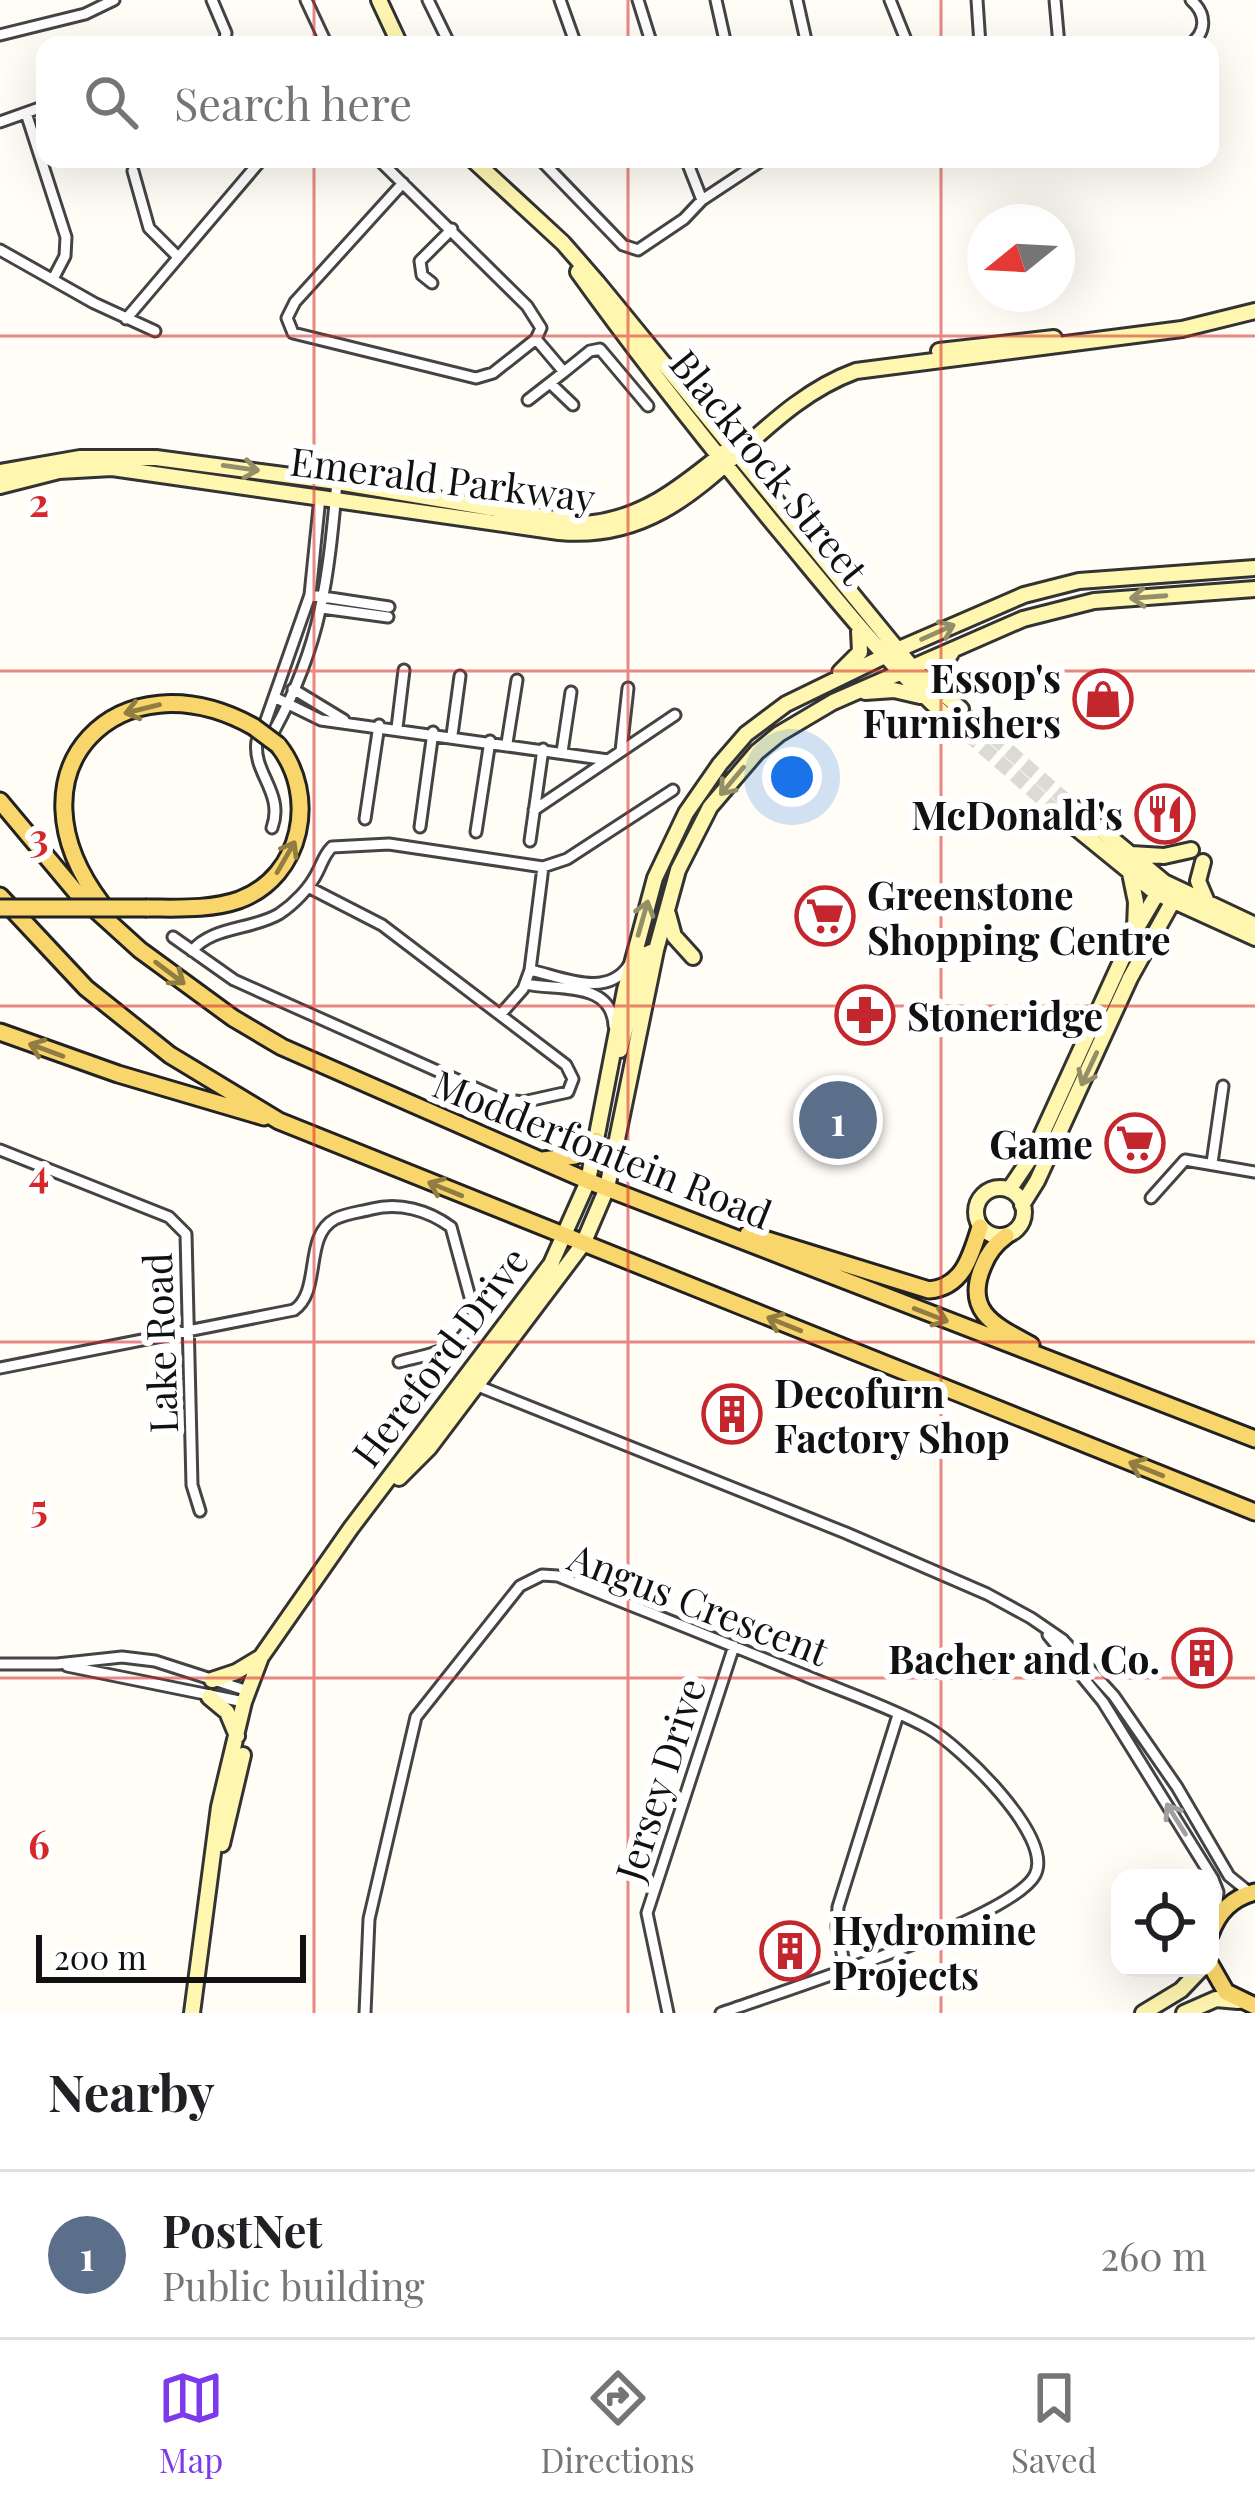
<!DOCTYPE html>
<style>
body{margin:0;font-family:"Playfair Display",serif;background:#f6f6f6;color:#202124}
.controls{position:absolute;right:36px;bottom:36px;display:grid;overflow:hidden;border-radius:24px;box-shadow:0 12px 48px #0002}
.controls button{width:108px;height:108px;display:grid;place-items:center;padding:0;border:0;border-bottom:3px solid #e0e0e0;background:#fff;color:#202124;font:60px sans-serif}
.compass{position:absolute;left:967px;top:204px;width:108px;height:108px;border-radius:50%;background:#fff;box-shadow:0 12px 48px #0002;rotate:252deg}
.scale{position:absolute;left:36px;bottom:30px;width:270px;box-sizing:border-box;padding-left:12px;border:6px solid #111;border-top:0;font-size:33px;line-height:42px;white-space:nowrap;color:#111;-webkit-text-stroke:9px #fff;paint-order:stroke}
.you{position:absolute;left:792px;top:777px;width:42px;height:42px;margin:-30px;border:9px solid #fff;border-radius:50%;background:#1a73e8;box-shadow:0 0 0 18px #1a73e833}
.badge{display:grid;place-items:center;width:78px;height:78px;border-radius:50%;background:#7c3aed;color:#fff;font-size:39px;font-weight:700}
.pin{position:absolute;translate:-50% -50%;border:6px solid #fff;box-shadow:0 3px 12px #0006}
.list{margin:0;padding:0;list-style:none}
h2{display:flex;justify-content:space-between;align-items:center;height:156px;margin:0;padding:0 48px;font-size:51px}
h2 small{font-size:39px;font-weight:400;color:#757577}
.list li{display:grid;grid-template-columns:78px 1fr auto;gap:36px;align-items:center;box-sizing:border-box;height:168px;padding:0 48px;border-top:3px solid #e0e0e0}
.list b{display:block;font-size:45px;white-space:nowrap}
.list p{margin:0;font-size:39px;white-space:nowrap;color:#757577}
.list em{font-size:39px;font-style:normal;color:#757577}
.icon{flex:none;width:66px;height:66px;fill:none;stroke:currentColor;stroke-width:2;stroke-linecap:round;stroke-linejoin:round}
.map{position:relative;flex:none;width:1255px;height:2013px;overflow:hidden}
.search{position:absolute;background:#fff;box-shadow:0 12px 48px #0002;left:36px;right:36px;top:36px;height:132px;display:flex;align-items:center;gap:30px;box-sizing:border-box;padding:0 42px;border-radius:24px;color:#757577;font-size:45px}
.sheet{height:324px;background:#fff}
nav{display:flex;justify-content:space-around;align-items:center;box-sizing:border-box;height:168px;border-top:3px solid #e0e0e0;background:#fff;font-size:33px;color:#757577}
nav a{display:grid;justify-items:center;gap:6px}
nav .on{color:#7c3aed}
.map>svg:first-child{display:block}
</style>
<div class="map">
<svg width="1255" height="2013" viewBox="0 0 1255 2013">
<rect width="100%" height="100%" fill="#fffdf5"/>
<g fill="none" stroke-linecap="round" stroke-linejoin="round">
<!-- secondary-tunnel -->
<path stroke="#dbdad3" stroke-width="14" stroke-dasharray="14 7" stroke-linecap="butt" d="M961,709L1076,809
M951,720L1064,818"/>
<defs>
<path id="street" d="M212,0L226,33L224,45
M306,0L327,45
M428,0L450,45
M560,0L576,45
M638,0L652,45
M716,0L726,45
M797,0L807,45
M890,0L908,45
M977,0L980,45
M1055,0L1059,45
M0,35L85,14L114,0
M1189,45C1207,33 1207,14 1191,0
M26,113L66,237L65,256L53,279
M0,122L45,106
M378,159L527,306L541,328L536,339
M540,159L623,245L638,250L684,219L702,200L764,159
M686,159L702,200
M133,171L149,228L177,256
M403,183L295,302L287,318L293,333L476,378L493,373L536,339
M0,250L94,303L155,331
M432,283L422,275L420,261L452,229
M126,319L262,159
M536,339L564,372L590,351L600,349L648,406
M550,383L573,405
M528,400L564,372
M310,595L389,607
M322,608L388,617
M293,689L344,720
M276,698L321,720L608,760
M265,723L310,595L320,497
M397,728L404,670
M274,731C322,643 328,579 337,482
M452,735L460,676
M257,741C252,773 285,793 272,828
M507,743L517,680
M621,751L628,688
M562,752L571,692
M534,810L675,715
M365,819L379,725
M420,827L433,732
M476,832L490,741
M530,841L543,749
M173,937L234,980L500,1099L523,1102L568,1092L573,1079L566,1065L382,925L308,887
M192,951C212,926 252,930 279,914C294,904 310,888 318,871C323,861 324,855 332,847L389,844L543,867L567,859L673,790
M530,970C562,977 607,999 629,965
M525,984C560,991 612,981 614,1026
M500,1015L523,989L530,970L543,867
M0,1150L169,1217L186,1234L192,1485L200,1511
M1212,1163L1223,1086
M1151,1198L1185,1160L1255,1172
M0,1368L294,1310C322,1291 303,1236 335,1219C346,1213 361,1212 372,1209C399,1202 428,1210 451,1227L474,1312C467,1351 432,1353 399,1362
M473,1384L846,1533L987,1594L1031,1618L1063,1640L1114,1696L1177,1787L1229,1876L1250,1893
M1048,1635L1103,1702L1213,1879L1218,1892L1216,1913
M0,1664H57L122,1657L155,1661L248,1691
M67,1666L244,1702
M845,1968L837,1927L838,1907L898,1715
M365,2013L369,1919L416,1717L520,1586L542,1575L558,1576C642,1610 727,1643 811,1678C850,1694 892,1708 928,1728C959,1745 1055,1837 1035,1875C1012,1919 777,1993 721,2013
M668,2013L647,1913L734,1646"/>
<path id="secondary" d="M379,0L400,45
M472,159L563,243L597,282L911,666L961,709
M578,272C641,360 708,444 777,528C833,595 885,663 951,720
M939,351L1054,338
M0,472L80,458H156L337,482L585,524C650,519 692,477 742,438
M0,486L59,471L112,468L559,532C697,545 743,412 856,371L1182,329L1255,311
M840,672L860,652L859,631
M865,692L894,690L920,696
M944,696L942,668L953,650
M1076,809L1164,882L1255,925
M1064,818L1156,893L1255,938
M1131,854L1164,856L1191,850
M1203,862L1198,881L1207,902
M1130,873L1136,902L1135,928
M668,914L674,936L693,957
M620,1050L644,955L656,950
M976 1212a24 24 0 1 1 48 0a24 24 0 1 1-48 0Z
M1009,1190L1033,1154L1134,933L1164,882
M1022,1205L1037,1181L1130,978L1179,890
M399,1478L429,1448L583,1244L607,1188L656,950L678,870L710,807L757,752L779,734L833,702L1023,619L1094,601L1255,589
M212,1680L236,1672L261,1657
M209,1697L227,1712L237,1736
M222,1844L243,1755
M192,2013L219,1807L244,1702L261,1657L351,1528L551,1264L588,1181L625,990L655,878L686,813L720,764L746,734L786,704L897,650L1024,595L1079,581L1255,568
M1143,2013L1181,1990L1202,1968
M1184,2013L1216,1999L1238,2001"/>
<path id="primary" d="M0,801L76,892L140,950L233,1018L282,1047L588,1181L1255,1439
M0,896L86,988L170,1055L279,1121L1255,1512
M102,904C0,770 120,652 254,727
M147,908C178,908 210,910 239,900C303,876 318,795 278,745
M0,1032L118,1074L264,1117
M543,1160L575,1156L596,1140
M748,1234L929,1290C963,1287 971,1256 980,1227
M1006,1236C995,1244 988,1253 983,1266C963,1312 996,1326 1031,1345
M1210,1935C1218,1912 1232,1898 1255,1892
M1210,1964L1226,1992L1255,2006"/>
</defs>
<!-- street casing -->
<use href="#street" stroke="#444" stroke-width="15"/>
<!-- secondary casing -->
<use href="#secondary" stroke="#333" stroke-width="20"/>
<!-- primary casing -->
<use href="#primary" stroke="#222" stroke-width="21"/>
<!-- street -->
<use href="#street" stroke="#fff" stroke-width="9"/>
<!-- secondary -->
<use href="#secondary" stroke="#fff6b0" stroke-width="14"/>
<!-- primary -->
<use href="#primary" stroke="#f9d66b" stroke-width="15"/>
<defs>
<path id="primary-bridge" d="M254,727L278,745
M0,908H147"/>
</defs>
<!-- primary-bridge casing -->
<use href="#primary-bridge" stroke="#222" stroke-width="21" stroke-linecap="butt"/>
<!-- primary-bridge -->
<use href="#primary-bridge" stroke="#f9d66b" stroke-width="15"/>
</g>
<!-- one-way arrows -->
<defs><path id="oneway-shaft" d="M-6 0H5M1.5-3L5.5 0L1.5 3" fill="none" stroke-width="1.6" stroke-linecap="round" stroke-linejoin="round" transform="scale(3)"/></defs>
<g stroke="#948f68">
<use href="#oneway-shaft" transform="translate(241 468) rotate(8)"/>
<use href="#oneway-shaft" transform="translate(1148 597) rotate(176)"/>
<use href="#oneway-shaft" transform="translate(938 632) rotate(-24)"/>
<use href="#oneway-shaft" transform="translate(732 781) rotate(130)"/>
<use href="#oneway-shaft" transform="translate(643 918) rotate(-74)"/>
<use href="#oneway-shaft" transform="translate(1089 1069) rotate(115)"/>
</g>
<g stroke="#917d42">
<use href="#oneway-shaft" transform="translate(142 709) rotate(166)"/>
<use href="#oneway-shaft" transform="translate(286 857) rotate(-60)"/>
<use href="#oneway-shaft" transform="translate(170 973) rotate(37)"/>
<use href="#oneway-shaft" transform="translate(46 1050) rotate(-160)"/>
<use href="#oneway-shaft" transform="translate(445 1189) rotate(-158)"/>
<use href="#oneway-shaft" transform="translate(931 1315) rotate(21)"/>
<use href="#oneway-shaft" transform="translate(784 1324) rotate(-158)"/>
<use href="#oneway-shaft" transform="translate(1146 1469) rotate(-158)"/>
</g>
<use stroke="#a0a0a0" href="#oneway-shaft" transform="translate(1176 1819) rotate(-122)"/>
<!-- grid -->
<path fill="none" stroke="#d62828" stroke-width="3" stroke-opacity="0.55" d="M314,0V45M628,0V45M941,0V45M314,159V2013M628,159V2013M941,159V2013M0,336H1255M0,671H1255M0,1006H1255M0,1342H1255M0,1678H1255"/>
<!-- icons -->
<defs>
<symbol id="shop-ring" viewBox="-11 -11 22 22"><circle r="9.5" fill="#fff" stroke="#c4262e" stroke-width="1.5"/><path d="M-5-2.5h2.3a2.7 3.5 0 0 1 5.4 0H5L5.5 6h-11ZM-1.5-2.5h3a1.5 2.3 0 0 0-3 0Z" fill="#c4262e"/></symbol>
<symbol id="restaurant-ring" viewBox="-11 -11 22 22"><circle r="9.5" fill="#fff" stroke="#c4262e" stroke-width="1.5"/><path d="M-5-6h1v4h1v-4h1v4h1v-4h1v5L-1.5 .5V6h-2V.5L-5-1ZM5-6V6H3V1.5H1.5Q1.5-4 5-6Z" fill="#c4262e"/></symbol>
<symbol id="supermarket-ring" viewBox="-11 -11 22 22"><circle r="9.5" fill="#fff" stroke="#c4262e" stroke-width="1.5"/><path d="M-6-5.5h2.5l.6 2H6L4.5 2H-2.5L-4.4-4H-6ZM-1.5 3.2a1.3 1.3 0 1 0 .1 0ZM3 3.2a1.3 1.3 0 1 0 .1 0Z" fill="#c4262e"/></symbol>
<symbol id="pharmacy-ring" viewBox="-11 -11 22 22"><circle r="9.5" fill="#fff" stroke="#c4262e" stroke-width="1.5"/><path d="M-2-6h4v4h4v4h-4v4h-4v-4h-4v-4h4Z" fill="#c4262e"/></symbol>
<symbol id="building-ring" viewBox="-11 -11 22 22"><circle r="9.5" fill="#fff" stroke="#c4262e" stroke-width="1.5"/><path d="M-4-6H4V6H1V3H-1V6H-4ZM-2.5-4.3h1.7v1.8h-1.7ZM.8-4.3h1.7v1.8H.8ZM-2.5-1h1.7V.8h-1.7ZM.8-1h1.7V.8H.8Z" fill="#c4262e"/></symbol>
</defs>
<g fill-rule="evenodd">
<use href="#shop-ring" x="1070" y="666" width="66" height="66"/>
<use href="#restaurant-ring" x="1132" y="781" width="66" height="66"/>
<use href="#supermarket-ring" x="792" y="883" width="66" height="66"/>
<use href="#pharmacy-ring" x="832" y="982" width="66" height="66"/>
<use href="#supermarket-ring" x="1102" y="1110" width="66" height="66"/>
<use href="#building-ring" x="699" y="1381" width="66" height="66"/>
<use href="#building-ring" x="1169" y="1625" width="66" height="66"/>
<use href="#building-ring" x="757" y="1918" width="66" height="66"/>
</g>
<g text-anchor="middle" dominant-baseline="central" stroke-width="12" stroke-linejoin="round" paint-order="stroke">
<!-- street labels -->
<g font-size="39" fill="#111" stroke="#fff">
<text transform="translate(770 466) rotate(51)">Blackrock Street</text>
<text transform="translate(443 478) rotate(7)">Emerald Parkway</text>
<text transform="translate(603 1148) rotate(22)">Modderfontein Road</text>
<text transform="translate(159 1343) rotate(-92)">Lake Road</text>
<text transform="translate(439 1356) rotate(-53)">Hereford Drive</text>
<text transform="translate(699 1603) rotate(21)">Angus Crescent</text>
<text transform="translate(659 1779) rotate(-72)">Jersey Drive</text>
</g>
<!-- poi labels -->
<g font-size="39" font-weight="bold" fill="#111" stroke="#fff" text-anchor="end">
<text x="1061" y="677">Essop's<tspan x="1061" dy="45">Furnishers</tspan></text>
<text x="1123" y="814">McDonald's</text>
<text x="867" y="894" text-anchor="start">Greenstone<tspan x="867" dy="45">Shopping Centre</tspan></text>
<text x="907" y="1015" text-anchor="start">Stoneridge</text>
<text x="1093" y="1143">Game</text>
<text x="774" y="1392" text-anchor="start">Decofurn<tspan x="774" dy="45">Factory Shop</tspan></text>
<text x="1160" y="1658">Bacher and Co.</text>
<text x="832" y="1929" text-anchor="start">Hydromine<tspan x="832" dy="45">Projects</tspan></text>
</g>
</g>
<g font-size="39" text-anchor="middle" font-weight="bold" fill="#d62828" stroke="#fff" stroke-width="12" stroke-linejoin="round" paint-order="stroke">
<text x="39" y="517">2</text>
<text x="39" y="852">3</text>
<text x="39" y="1188">4</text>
<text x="39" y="1523">5</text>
<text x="39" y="1859">6</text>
</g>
</svg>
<div class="controls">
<button><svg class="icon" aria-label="locate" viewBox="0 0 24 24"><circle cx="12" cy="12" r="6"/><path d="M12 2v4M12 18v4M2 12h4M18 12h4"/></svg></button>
</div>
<svg class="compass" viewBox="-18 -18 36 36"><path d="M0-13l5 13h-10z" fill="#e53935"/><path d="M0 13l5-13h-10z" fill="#757577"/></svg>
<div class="scale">200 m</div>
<div class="you"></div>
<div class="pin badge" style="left:838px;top:1120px;background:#5c6f8a">1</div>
<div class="search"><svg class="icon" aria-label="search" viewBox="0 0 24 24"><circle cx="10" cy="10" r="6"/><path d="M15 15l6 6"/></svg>Search here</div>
</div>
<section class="sheet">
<h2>Nearby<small></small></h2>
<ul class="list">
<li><span class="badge" style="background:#5c6f8a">1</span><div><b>PostNet</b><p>Public building</p></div><em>260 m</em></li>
</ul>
</section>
<nav>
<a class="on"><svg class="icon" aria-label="map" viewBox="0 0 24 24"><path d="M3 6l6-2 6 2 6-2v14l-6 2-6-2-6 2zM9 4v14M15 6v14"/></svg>Map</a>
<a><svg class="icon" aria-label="directions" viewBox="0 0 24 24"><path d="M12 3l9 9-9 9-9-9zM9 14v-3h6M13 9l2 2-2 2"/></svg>Directions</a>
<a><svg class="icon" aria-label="saved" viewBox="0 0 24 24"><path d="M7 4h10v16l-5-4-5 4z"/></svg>Saved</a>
</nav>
